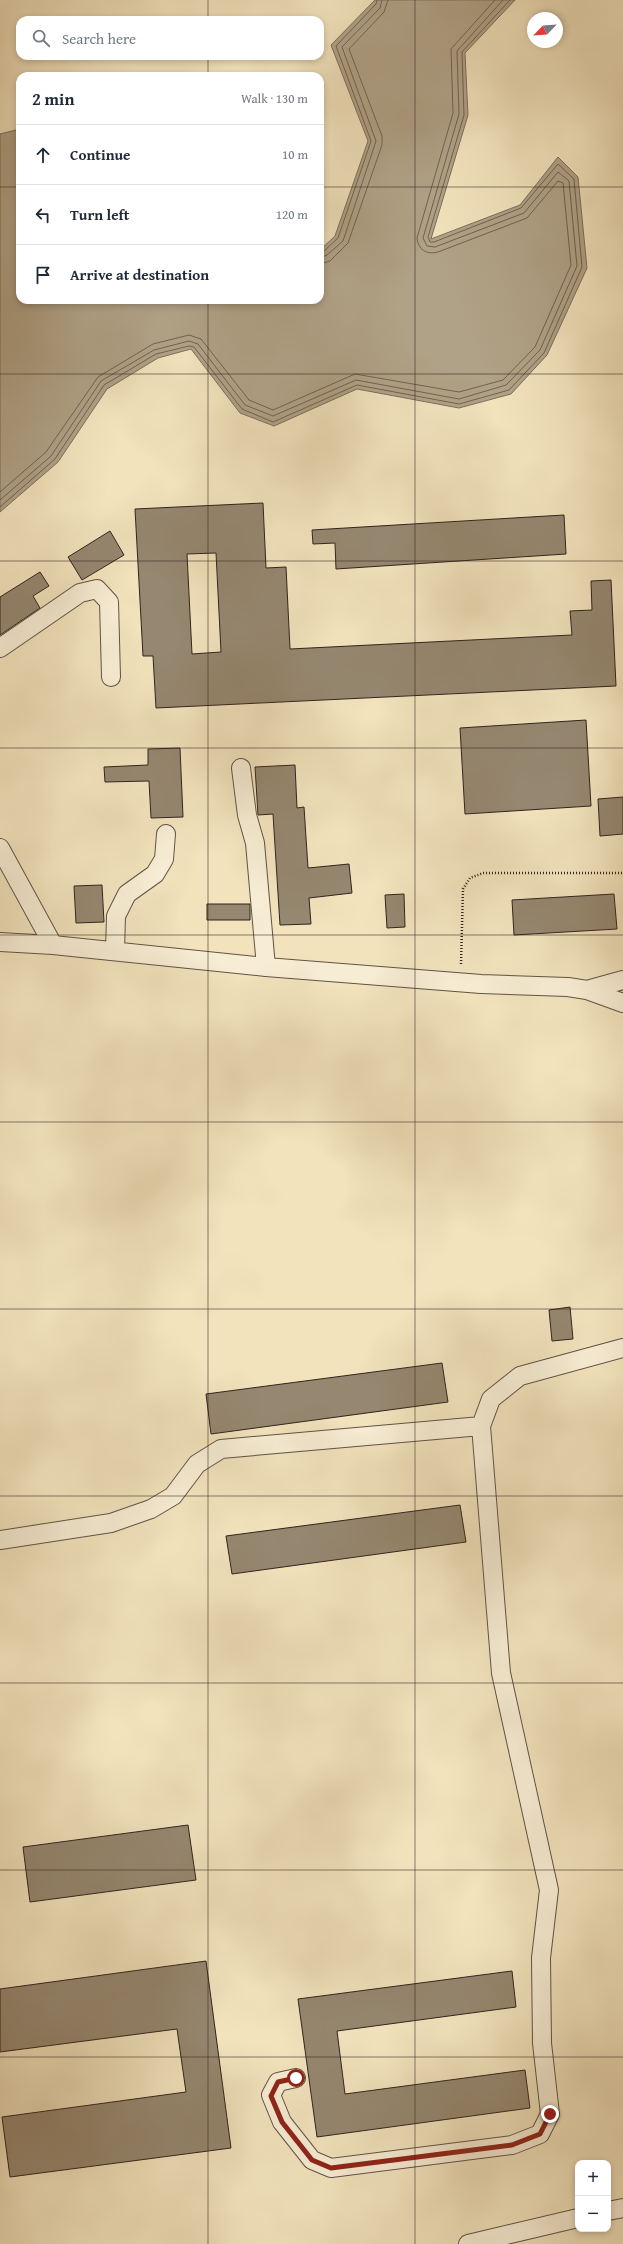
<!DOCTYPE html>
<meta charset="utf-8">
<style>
body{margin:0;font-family:"Gentium Book Plus",serif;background:#f6f6f7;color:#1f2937}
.controls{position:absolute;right:12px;bottom:12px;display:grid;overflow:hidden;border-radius:8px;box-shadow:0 2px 6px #0003}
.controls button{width:36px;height:36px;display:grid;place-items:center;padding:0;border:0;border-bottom:1px solid #e0e1e3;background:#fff;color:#1f2937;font:20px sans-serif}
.compass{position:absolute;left:527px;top:12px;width:36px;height:36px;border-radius:50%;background:#fff;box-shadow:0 2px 6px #0003;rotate:245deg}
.stop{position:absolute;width:12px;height:12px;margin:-9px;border:3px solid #8f2418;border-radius:50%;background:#fff}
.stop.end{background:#8f2418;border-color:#fff;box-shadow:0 1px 4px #0008}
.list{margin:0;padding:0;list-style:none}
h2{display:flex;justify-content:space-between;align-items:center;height:52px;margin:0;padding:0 16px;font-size:17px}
h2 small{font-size:13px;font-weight:400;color:#747a83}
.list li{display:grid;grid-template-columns:26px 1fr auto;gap:12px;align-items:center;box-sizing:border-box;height:60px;padding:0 16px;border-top:1px solid #e0e1e3}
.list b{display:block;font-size:15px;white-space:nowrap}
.list em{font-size:13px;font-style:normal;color:#747a83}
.icon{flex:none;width:22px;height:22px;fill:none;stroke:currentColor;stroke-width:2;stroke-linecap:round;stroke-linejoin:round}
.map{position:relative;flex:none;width:623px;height:2244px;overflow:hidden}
.search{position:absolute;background:#fff;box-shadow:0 2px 6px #0003;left:16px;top:16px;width:308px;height:44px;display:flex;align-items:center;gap:10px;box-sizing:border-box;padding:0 14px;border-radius:12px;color:#747a83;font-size:15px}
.panel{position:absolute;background:#fff;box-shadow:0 2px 6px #0003;left:16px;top:72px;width:308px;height:232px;border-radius:12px}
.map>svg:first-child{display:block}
</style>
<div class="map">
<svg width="623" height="2244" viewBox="0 0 623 2244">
<rect width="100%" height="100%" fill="#f2e3bd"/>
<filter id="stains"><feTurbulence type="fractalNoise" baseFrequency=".005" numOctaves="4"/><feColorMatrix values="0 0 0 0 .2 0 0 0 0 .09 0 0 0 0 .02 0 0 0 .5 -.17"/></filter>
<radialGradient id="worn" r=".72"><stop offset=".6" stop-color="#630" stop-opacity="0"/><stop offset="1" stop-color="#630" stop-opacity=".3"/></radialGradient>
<!-- water -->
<path fill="#b0a287" stroke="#7d6f5d" d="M375,0H515L465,53L468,115L431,239L520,205L558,157L578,177L587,268L547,355L511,394L459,408L357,389L274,426L240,413L191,349L158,358L107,389L58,462L0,512V134L20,129V300H320V250L335,236L368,141L331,45Z"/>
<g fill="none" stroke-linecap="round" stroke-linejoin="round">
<!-- shore -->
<path stroke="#706252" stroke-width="1" d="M320,252L324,251L338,238L371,141L336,46L376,4L377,0
M320,258L327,255L343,241L376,141L342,47L380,8L382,0
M320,264L330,261L348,243L382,145V136L349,49L384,12L388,0
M0,492L46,452L98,377L153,344L189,335L201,339L249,400L273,410L355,374L459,392L503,380L535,347L571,265L563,183L558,181L527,218L438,252C427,255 418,250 417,238L453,113L451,49L495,0
M0,500L51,456L101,381L154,350L189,341L198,344L245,405L273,416L356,380L459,399L506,385L540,350L577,266L569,181L558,172L524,213L435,247L427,246L423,238L459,114L457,51L503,0
M0,507L55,459L104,385L156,354L189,346L194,347L242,409L273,422L357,385L459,404L509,390L544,353L582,267L574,179L558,164L521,208L434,242H430L428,237L464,115L462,52L510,0"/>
</g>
<!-- building -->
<path fill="#958770" stroke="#31231d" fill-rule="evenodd" d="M263,503L266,568L286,567L290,649L572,635L570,611L592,610L591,581L611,580L616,686L156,708L153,656H143L135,509ZM216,553L221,652L192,654L187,554Z
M564,515L566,554L336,569L335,543L313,544L312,530Z
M110,531L124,555L82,580L68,557Z
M40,572L49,586L33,596L40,608L0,635V597Z
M586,720L591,806L465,814L460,728Z
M180,748L183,817L151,818L149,781L105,782L104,767L148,765V749Z
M295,765L297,808L304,807L308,868L349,864L352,893L309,898L311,924L280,925L273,814L258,815L255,767Z
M623,797V834L600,836L598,799Z
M102,885L104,922L76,923L74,886Z
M404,894L405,927L387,928L385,895Z
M614,894L617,929L514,935L512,900Z
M207,904H250V920H207Z
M570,1307L573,1339L552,1341L549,1310Z
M442,1363L448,1402L211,1434L206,1394Z
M460,1505L466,1542L232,1574L226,1536Z
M188,1825L196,1880L30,1902L23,1847Z
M206,1961L231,2148L10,2177L2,2117L186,2092L177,2029L0,2052V1989Z
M512,1971L516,2007L337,2031L345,2094L525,2070L530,2108L317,2137L298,1999Z"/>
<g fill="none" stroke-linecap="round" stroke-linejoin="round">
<defs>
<path id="minor" d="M0,648L80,593L97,589L109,602L111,677
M241,768L247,815L255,843L266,967
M0,848L53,945
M0,942L53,945L266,967L481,984L568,987L587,990L623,980
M115,951L116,916L127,894L155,874L164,859L166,834
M587,990L623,1003
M0,1540L111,1523L151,1509L173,1496L197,1464L221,1449L481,1426
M296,2078L278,2082L271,2095L282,2122L312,2160L331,2168L512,2145L540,2134L550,2114L542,2043L541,1958L549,1890L501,1673L481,1426L491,1399L520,1376L623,1348
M608,2211L623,2208
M468,2244L578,2218"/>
</defs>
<!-- minor casing -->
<use href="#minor" stroke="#615345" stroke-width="20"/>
<!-- path -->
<path stroke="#31231d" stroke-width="2.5" stroke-dasharray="1 2" stroke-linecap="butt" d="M461,964L463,889L470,878L483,873H623"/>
<!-- minor -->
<use href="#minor" stroke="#f7edd4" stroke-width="18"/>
</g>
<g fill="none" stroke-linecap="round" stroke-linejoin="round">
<!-- route -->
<path stroke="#8f2418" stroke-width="5" d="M296,2078L278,2082L271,2096L282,2122L312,2160L331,2168L512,2145L540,2134L550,2114"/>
</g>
<!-- grid -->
<path fill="none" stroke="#31231d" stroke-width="1" stroke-opacity="0.55" d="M208,0V20M415,0V2244M208,56V76M0,187H20M320,187H623M208,300V2244M0,374H623M0,561H623M0,748H623M0,935H623M0,1122H623M0,1309H623M0,1496H623M0,1683H623M0,1870H623M0,2057H623"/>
<rect width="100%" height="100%" filter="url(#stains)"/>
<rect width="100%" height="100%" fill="url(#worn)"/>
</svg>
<div class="controls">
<button>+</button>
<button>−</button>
</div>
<svg class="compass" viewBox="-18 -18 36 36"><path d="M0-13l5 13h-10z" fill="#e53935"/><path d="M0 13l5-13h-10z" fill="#747a83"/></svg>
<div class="stop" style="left:296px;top:2078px"></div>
<div class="stop end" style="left:550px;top:2114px"></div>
<div class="search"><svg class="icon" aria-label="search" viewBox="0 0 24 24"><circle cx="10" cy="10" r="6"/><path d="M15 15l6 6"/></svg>Search here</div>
<section class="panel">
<h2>2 min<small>Walk · 130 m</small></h2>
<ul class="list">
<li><svg class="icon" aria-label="ahead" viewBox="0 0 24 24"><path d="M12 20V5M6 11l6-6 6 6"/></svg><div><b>Continue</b></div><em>10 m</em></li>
<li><svg class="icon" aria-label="left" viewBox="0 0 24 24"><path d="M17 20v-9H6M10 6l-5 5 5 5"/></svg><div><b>Turn left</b></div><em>120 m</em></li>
<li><svg class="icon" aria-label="arrive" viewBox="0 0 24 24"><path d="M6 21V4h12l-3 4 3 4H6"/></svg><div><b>Arrive at destination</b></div></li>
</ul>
</section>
</div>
